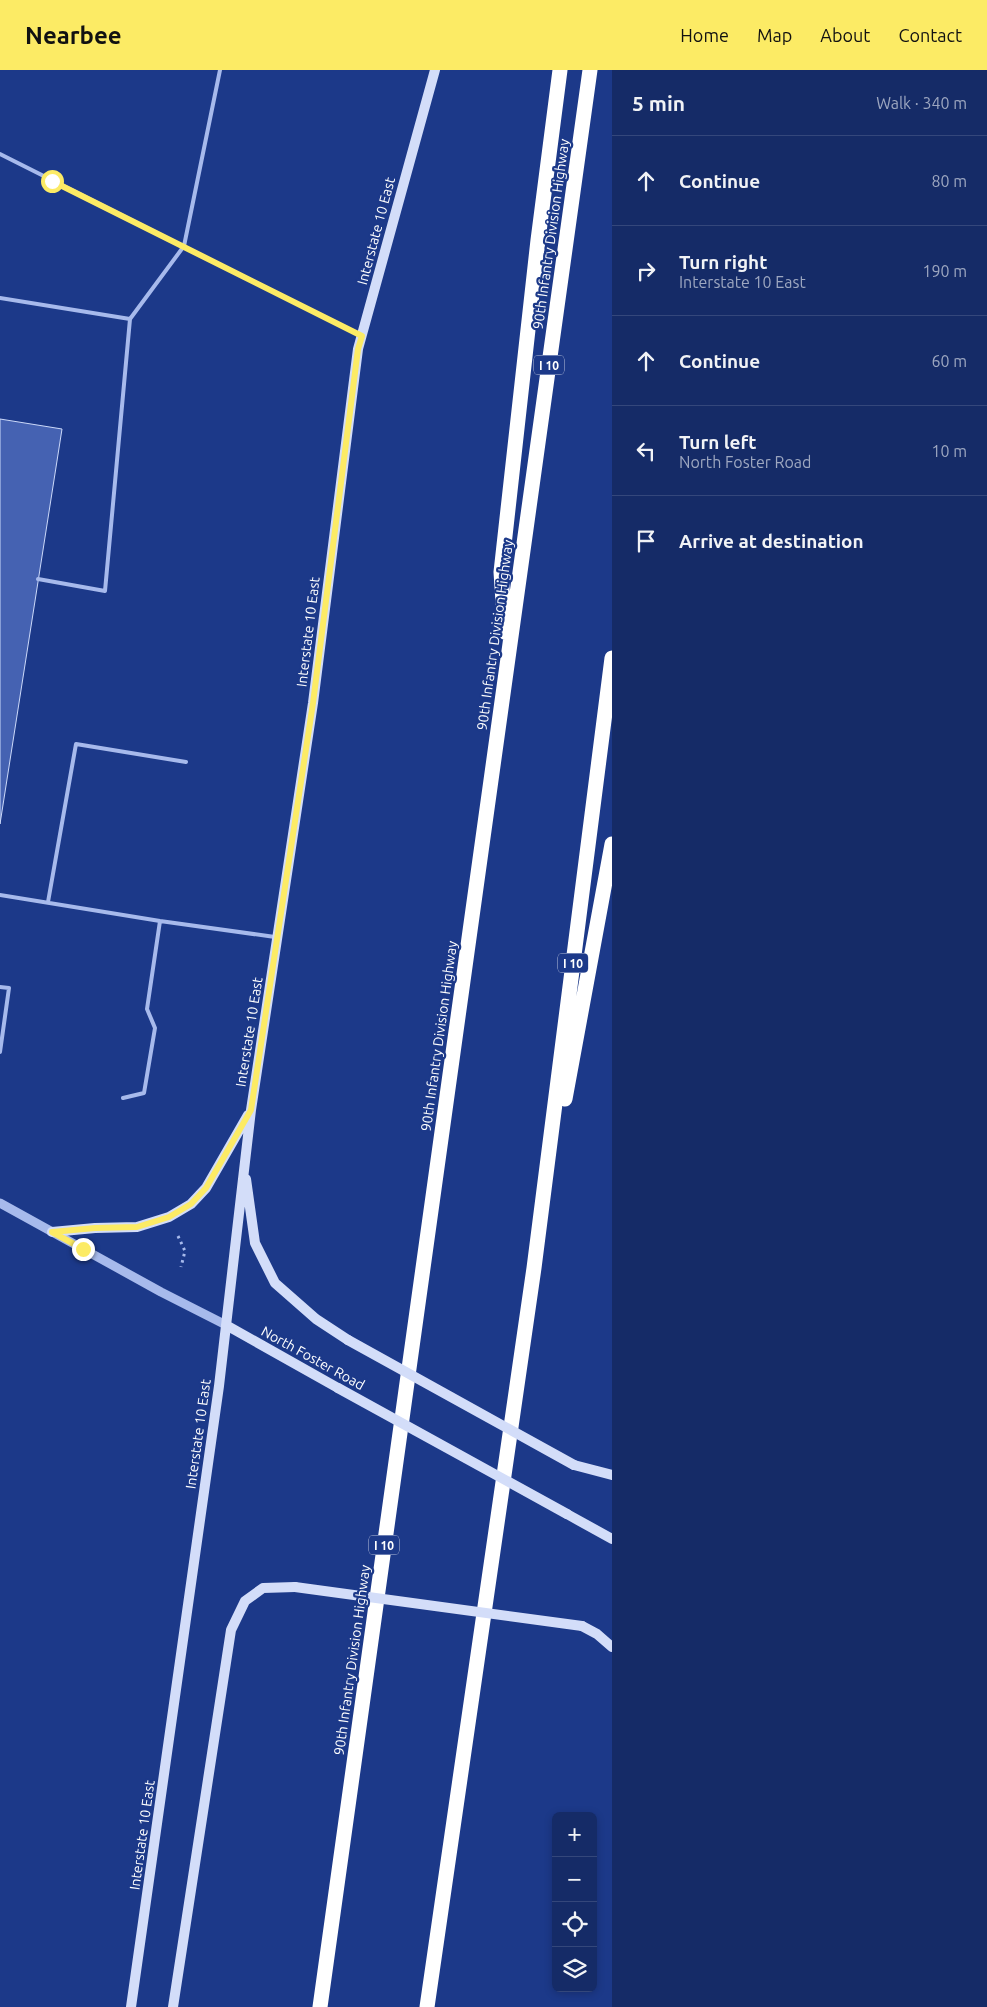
<!DOCTYPE html>
<meta charset="utf-8">
<style>
body{margin:0;font-family:Ubuntu,sans-serif;background:#223770;color:#f1f3f6}
.controls{position:absolute;right:15px;bottom:15px;display:grid;overflow:hidden;border-radius:8px;box-shadow:0 2px 8px #0003}
.controls button{width:45px;height:45px;display:grid;place-items:center;padding:0;border:0;border-bottom:1px solid #34477b;background:#152b67;color:#f1f3f6;font:25px sans-serif}
.stop{position:absolute;width:15px;height:15px;margin:-11px;border:4px solid #fceb65;border-radius:50%;background:#fff}
.stop.end{background:#fceb65;border-color:#fff;box-shadow:0 1px 5px #0008}
.list{margin:0;padding:0;list-style:none}
h2{display:flex;justify-content:space-between;align-items:center;height:65px;margin:0;padding:0 20px;font-size:21px}
h2 small{font-size:16px;font-weight:400;color:#9da7c0}
.list li{display:grid;grid-template-columns:32px 1fr auto;gap:15px;align-items:center;box-sizing:border-box;height:90px;padding:0 20px;border-top:1px solid #34477b}
.list b{display:block;font-size:19px;white-space:nowrap}
.list p{margin:0;font-size:16px;white-space:nowrap;color:#9da7c0}
.list em{font-size:16px;font-style:normal;color:#9da7c0}
.icon{flex:none;width:28px;height:28px;fill:none;stroke:currentColor;stroke-width:2;stroke-linecap:round;stroke-linejoin:round}
.map{position:relative;flex:none;width:612px;height:1937px;overflow:hidden}
header{display:flex;align-items:center;gap:30px;box-sizing:border-box;height:70px;padding:0 25px;background:#fceb65;color:#111}
header strong{font-size:24px}
nav{display:flex;gap:28px;margin-inline-start:auto;font-size:18px}
main{display:flex}
aside{flex:1;background:#152b67}
.map>svg:first-child{display:block}
</style>
<header>
<strong>Nearbee</strong>
<nav><a>Home</a><a>Map</a><a>About</a><a>Contact</a></nav>
</header>
<main>
<div class="map">
<svg width="612" height="1937" viewBox="0 0 612 1937">
<rect width="100%" height="100%" fill="#1c3989"/>
<!-- building -->
<path fill="#4562b2" stroke="#ccd9f9" d="M0,349L62,359L0,754Z"/>
<g fill="none" stroke-linecap="round" stroke-linejoin="round">
<!-- path -->
<path stroke="#a7baec" stroke-width="3" stroke-dasharray="2.5 4" stroke-linecap="butt" d="M178,1166L185,1181L181,1197"/>
<!-- service -->
<path stroke="#a7baec" stroke-width="4" d="M0,84L360,265
M0,228L130,249L184,176L220,0
M38,509L105,521L130,249
M0,825L160,851L275,867
M48,832L76,674L186,692
M0,917L9,918L0,982
M123,1028L144,1023L155,958L147,939L160,851"/>
<!-- tertiary -->
<path stroke="#a7baec" stroke-width="9" d="M0,1133L161,1222L226,1255"/>
<!-- secondary -->
<path stroke="#d3ddf9" stroke-width="10" d="M246,1109L255,1173L275,1213L316,1249L348,1270
M52,1162L95,1158L137,1157L169,1147L191,1134L206,1118L248,1045
M226,1255L338,1318
M574,1395L612,1405
M567,1444L612,1469
M582,1556L597,1564L612,1577
M131,1937L219,1316L251,1040L313,633L358,279L435,0
M173,1937L231,1560L245,1531L263,1518L295,1517"/>
<!-- motorway -->
<path stroke="#fff" stroke-width="15" d="M505,562L501,502L538,170L560,0
M565,1029L612,774
M320,1937L590,0
M427,1937L534,1198L612,588"/>
<!-- secondary-bridge -->
<path stroke="#d3ddf9" stroke-width="10" d="M348,1270L574,1395
M338,1318L567,1444
M295,1517L582,1556"/>
</g>
<g fill="none" stroke-linecap="round" stroke-linejoin="round">
<!-- route -->
<path stroke="#fceb65" stroke-width="6" d="M52,111L362,266L358,279L313,633L251,1040L206,1118L191,1134L169,1147L137,1157L95,1158L52,1162L83,1179"/>
</g>
<g text-anchor="middle" dominant-baseline="central" stroke-width="4.5" stroke-linejoin="round" paint-order="stroke">
<!-- shield labels -->
<g fill="#1c3989" stroke="#bbc4dc" stroke-width="1">
<rect x="534" y="285.5" width="30" height="19" rx="4"/>
<rect x="558" y="883.5" width="30" height="19" rx="4"/>
<rect x="369" y="1465.5" width="30" height="19" rx="4"/>
</g>
<g font-size="12" font-weight="bold" fill="#fff">
<text x="549" y="295">I 10</text>
<text x="573" y="893">I 10</text>
<text x="384" y="1475">I 10</text>
</g>
<!-- street labels -->
<g font-size="14" fill="#fff" stroke="#1c3989">
<text transform="translate(376 161) rotate(-75)">Interstate 10 East</text>
<text transform="translate(551 164) rotate(-82)">90th Infantry Division Highway</text>
<text transform="translate(308 562) rotate(-83)">Interstate 10 East</text>
<text transform="translate(495 565) rotate(-82)">90th Infantry Division Highway</text>
<text transform="translate(249 962) rotate(-81)">Interstate 10 East</text>
<text transform="translate(439 966) rotate(-82)">90th Infantry Division Highway</text>
<text transform="translate(313 1288) rotate(29)">North Foster Road</text>
<text transform="translate(198 1364) rotate(-82)">Interstate 10 East</text>
<text transform="translate(352 1590) rotate(-82)">90th Infantry Division Highway</text>
<text transform="translate(142 1765) rotate(-82)">Interstate 10 East</text>
</g>
</g>
</svg>
<div class="controls">
<button>+</button>
<button>−</button>
<button><svg class="icon" aria-label="locate" viewBox="0 0 24 24"><circle cx="12" cy="12" r="6"/><path d="M12 2v4M12 18v4M2 12h4M18 12h4"/></svg></button>
<button><svg class="icon" aria-label="layers" viewBox="0 0 24 24"><path d="M12 4l9 5-9 5-9-5zM3 14l9 5 9-5"/></svg></button>
</div>
<div class="stop" style="left:52px;top:111px"></div>
<div class="stop end" style="left:83px;top:1179px"></div>
</div>
<aside>
<h2>5 min<small>Walk · 340 m</small></h2>
<ul class="list">
<li><svg class="icon" aria-label="ahead" viewBox="0 0 24 24"><path d="M12 20V5M6 11l6-6 6 6"/></svg><div><b>Continue</b></div><em>80 m</em></li>
<li><svg class="icon" aria-label="right" viewBox="0 0 24 24"><path d="M7 20v-9h11M14 6l5 5-5 5"/></svg><div><b>Turn right</b><p>Interstate 10 East</p></div><em>190 m</em></li>
<li><svg class="icon" aria-label="ahead" viewBox="0 0 24 24"><path d="M12 20V5M6 11l6-6 6 6"/></svg><div><b>Continue</b></div><em>60 m</em></li>
<li><svg class="icon" aria-label="left" viewBox="0 0 24 24"><path d="M17 20v-9H6M10 6l-5 5 5 5"/></svg><div><b>Turn left</b><p>North Foster Road</p></div><em>10 m</em></li>
<li><svg class="icon" aria-label="arrive" viewBox="0 0 24 24"><path d="M6 21V4h12l-3 4 3 4H6"/></svg><div><b>Arrive at destination</b></div></li>
</ul>
</aside>
</main>
